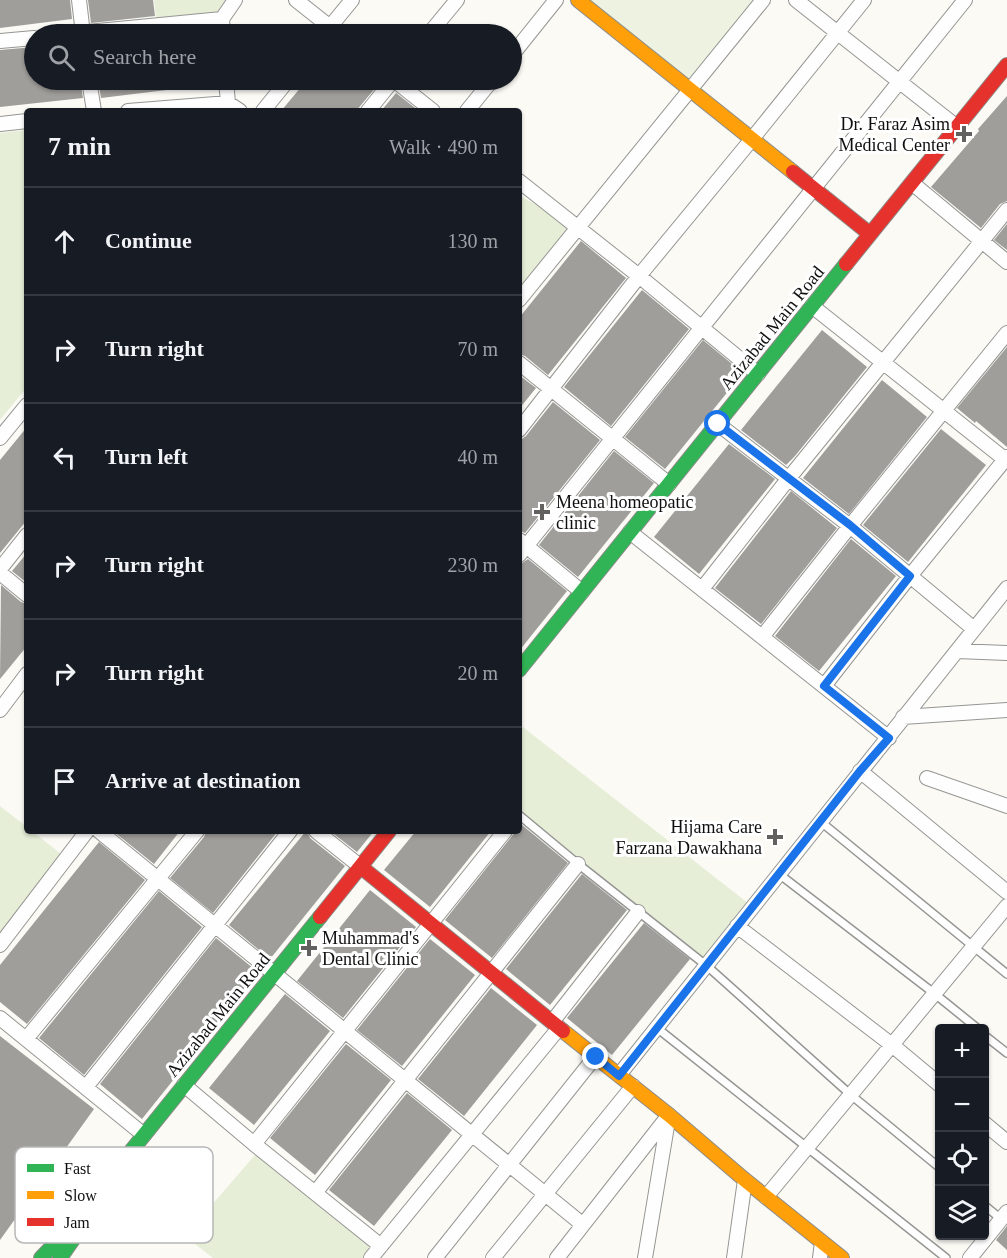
<!DOCTYPE html>
<meta charset="utf-8">
<style>
body{margin:0;font-family:"Times New Roman",serif;background:#20242c;color:#f1f3f6}
.controls{position:absolute;right:18px;bottom:18px;display:grid;overflow:hidden;border-radius:6px;box-shadow:0 2px 4px #0004}
.controls button{width:54px;height:54px;display:grid;place-items:center;padding:0;border:0;border-bottom:2px solid #363941;background:#171b24;color:#f1f3f6;font:30px sans-serif}
.stop{position:absolute;width:18px;height:18px;margin:-14px;border:4px solid #1a73e8;border-radius:50%;background:#fff}
.stop.end{background:#1a73e8;border-color:#fff;box-shadow:0 2px 6px #0008}
.list{margin:0;padding:0;list-style:none}
h2{display:flex;justify-content:space-between;align-items:center;height:78px;margin:0;padding:0 24px;font-size:26px}
h2 small{font-size:20px;font-weight:400;color:#9ea1a6}
.list li{display:grid;grid-template-columns:39px 1fr auto;gap:18px;align-items:center;box-sizing:border-box;height:108px;padding:0 24px;border-top:2px solid #363941}
.list b{display:block;font-size:22px;white-space:nowrap}
.list em{font-size:20px;font-style:normal;color:#9ea1a6}
.icon{flex:none;width:33px;height:33px;fill:none;stroke:currentColor;stroke-width:2;stroke-linecap:round;stroke-linejoin:round}
.map{position:relative;flex:none;width:1007px;height:1258px;overflow:hidden}
.search{position:absolute;background:#171b24;box-shadow:0 2px 4px #0004;left:24px;top:24px;width:498px;height:66px;display:flex;align-items:center;gap:15px;box-sizing:border-box;padding:0 21px;border-radius:33px;color:#9ea1a6;font-size:22px}
.panel{position:absolute;background:#171b24;box-shadow:0 2px 4px #0004;left:24px;top:108px;width:498px;height:726px;border-radius:6px}
.map>svg:first-child{display:block}
</style>
<div class="map">
<svg width="1007" height="1258" viewBox="0 0 1007 1258">
<rect width="100%" height="100%" fill="#fbfaf5"/>
<!-- green -->
<path fill="#e6eed8" d="M154,0H235L222,19L157,25Z
M27,130V387L0,420V133Z
M519,195L577,228L519,300Z
M519,724L753,907L707,966L519,814Z
M0,806L27,827V831H32L66,858L0,945Z
M260,1149L381,1246L371,1258H213L185,1236Z"/>
<!-- pitch -->
<path fill="#eef3e1" d="M578,0H764L691,90Z"/>
<!-- building -->
<path fill="#9f9e9a" d="M0,0H70L72,19L0,28Z
M88,0H153L155,16L91,23Z
M34,47V80H80L83,98L0,107V50Z
M98,80H182L183,88L101,98Z
M307,80H382L356,111H281Z
M396,93L419,111H381Z
M1007,96V201L1000,204L981,228L931,187L979,131L978,129Z
M1007,224V250L994,240Z
M581,241L626,278L548,375L525,356L519,354V318Z
M642,290L689,329L611,426L564,387Z
M822,330L867,367L795,456L786,465L741,430Z
M703,340L743,373L665,469L625,437Z
M1007,347V447L976,421L975,423L957,408Z
M519,375L536,388L519,409Z
M882,380L927,417L849,514L803,478Z
M553,402L600,440L525,533L519,530V441L526,436Z
M27,427V520L0,553V460Z
M941,429L986,465L908,562L863,525Z
M729,444L775,479L699,574L654,537Z
M614,451L654,483L578,577L539,545Z
M791,491L837,528L761,624L715,588Z
M851,539L896,576L819,671L775,636Z
M27,553V583L12,571Z
M528,559L567,591L519,651V565Z
M1,585L21,602L27,604V646L0,679Z
M522,825L568,863L492,958L445,920L516,831H519V828Z
M113,831H180L154,864Z
M206,831H278L213,913L170,878L204,837Z
M306,831H307L310,838L345,866L270,959L229,925Z
M330,831H374L357,852Z
M416,831H491L430,907L384,870Z
M99,842L145,880L27,1024L0,1002V965Z
M582,874L627,910L550,1005L506,969Z
M370,890L416,927L343,1018L297,981Z
M159,891L202,927L84,1075L39,1038Z
M644,923L690,959L612,1055L567,1018Z
M216,938L259,973L142,1119L100,1084Z
M430,939L475,975L402,1066L357,1030Z
M491,988L537,1025L464,1116L418,1079Z
M285,994L330,1031L254,1125L209,1088Z
M0,1036L94,1109L0,1240Z
M346,1044L391,1080L315,1175L270,1138Z
M407,1093L452,1130L374,1226L329,1190Z
M1007,1226V1250L996,1240Z"/>
<g fill="none" stroke-linecap="round" stroke-linejoin="round">
<defs>
<path id="lane" d="M519,815L578,864L707,966L851,1095L940,1168
M821,822L1007,974
M779,874L935,994L977,1028
M657,1028L946,1258
M984,1035L1007,1053
M984,1205L1001,1219"/>
<path id="street" d="M79,0L83,34
M296,0L339,34
M796,0L957,127
M222,19L223,34
M325,33L352,0
M67,34L222,19L235,0
M429,34L457,0
M0,41L34,38
M512,55L556,0
M89,80L94,111
M226,80L228,103
M394,80L433,111
M128,111L228,103L240,111
M263,111L288,80
M368,111L393,80
M467,111L492,80
M0,124L27,121
M519,181L639,276L758,374
M912,183L1007,262
M519,300L763,0
M812,306L1007,461
M519,363L669,484
M718,424L850,526L974,629
M519,430L639,276L752,139L864,0
M0,438L27,405
M630,532L889,738
M519,540L582,592
M519,555L965,0
M0,569L27,535
M0,573L27,595
M702,589L789,478L1007,210
M762,637L850,526L1007,333
M957,651L1007,653
M824,686L910,576L1007,457
M0,710L27,674
M903,717L1007,710
M860,771L1007,892
M927,778L1007,806
M99,831L582,1224
M316,831L361,867
M737,926L892,1045L940,1085
M0,945L87,831
M0,1018L144,1135
M552,1022L638,912
M26,1039L197,831
M619,1075L1007,588
M184,1085L254,1144L381,1246
M86,1087L290,831
M984,1123L1007,1142
M254,1144L505,831
M315,1193L578,864
M766,1197L1007,906
M371,1258L559,1028
M435,1258L595,1057
M493,1258L633,1086
M557,1258L669,1115
M645,1258L668,1120
M734,1258L745,1180
M820,1258L822,1242
M970,1258L1007,1212"/>
<path id="fast" d="M519,670L846,264
M41,1258L68,1230
M60,1258L76,1235L78,1225L111,1176L320,917"/>
<path id="slow" d="M578,0L793,172
M563,1031L669,1115L745,1180L842,1258"/>
<path id="jam" d="M793,172L870,234
M846,264L1007,65
M361,867L563,1031
M320,917L389,831"/>
</defs>
<!-- lane casing -->
<use href="#lane" stroke="#959593" stroke-width="10"/>
<!-- street casing -->
<use href="#street" stroke="#959593" stroke-width="16"/>
<!-- fast casing -->
<use href="#fast" stroke="#8c8b89" stroke-width="16"/>
<!-- slow casing -->
<use href="#slow" stroke="#8c8b89" stroke-width="16"/>
<!-- jam casing -->
<use href="#jam" stroke="#8c8b89" stroke-width="16"/>
<!-- lane -->
<use href="#lane" stroke="#fefefe" stroke-width="7"/>
<!-- street -->
<use href="#street" stroke="#fefefe" stroke-width="14"/>
<!-- fast -->
<use href="#fast" stroke="#30b455" stroke-width="14"/>
<!-- slow -->
<use href="#slow" stroke="#ff9f0a" stroke-width="14"/>
<!-- jam -->
<use href="#jam" stroke="#e5322d" stroke-width="14"/>
</g>
<g fill="none" stroke-linecap="round" stroke-linejoin="round">
<!-- route -->
<path stroke="#1a73e8" stroke-width="8" d="M596,1057L619,1076L860,771L889,738L824,686L910,576L850,525L718,424"/>
</g>
<!-- markers -->
<g fill="#626160" stroke="#fff" stroke-width="2">
<path d="M961 125h6v6h6v6h-6v6h-6v-6h-6v-6h6z"/>
<path d="M539 503h6v6h6v6h-6v6h-6v-6h-6v-6h6z"/>
<path d="M772 828h6v6h6v6h-6v6h-6v-6h-6v-6h6z"/>
<path d="M306 939h6v6h6v6h-6v6h-6v-6h-6v-6h6z"/>
</g>
<g text-anchor="middle" dominant-baseline="central" stroke-width="6" stroke-linejoin="round" paint-order="stroke">
<!-- poi labels -->
<g font-size="18" fill="#0f0f0f" stroke="#fff" text-anchor="end">
<text x="950" y="124">Dr. Faraz Asim<tspan x="950" dy="21">Medical Center</tspan></text>
<text x="556" y="502" text-anchor="start">Meena homeopatic<tspan x="556" dy="21">clinic</tspan></text>
<text x="762" y="827">Hijama Care<tspan x="762" dy="21">Farzana Dawakhana</tspan></text>
<text x="322" y="938" text-anchor="start">Muhammad's<tspan x="322" dy="21">Dental Clinic</tspan></text>
</g>
<!-- street labels -->
<g font-size="18" fill="#0f0f0f" stroke="#fff">
<text transform="translate(772 328) rotate(-51)">Azizabad Main Road</text>
<text transform="translate(218 1015) rotate(-51)">Azizabad Main Road</text>
</g>
</g>
<!-- legend -->
<rect x="15" y="1147" width="198" height="96" rx="9" fill="#fff" stroke="#b7b7b7" stroke-width="1.5"/>
<rect x="27" y="1164" width="27" height="8" fill="#30b455"/>
<rect x="27" y="1191" width="27" height="8" fill="#ff9f0a"/>
<rect x="27" y="1218" width="27" height="8" fill="#e5322d"/>
<g font-size="16" fill="#0f0f0f">
<text x="64" y="1174">Fast</text>
<text x="64" y="1201">Slow</text>
<text x="64" y="1228">Jam</text>
</g>
</svg>
<div class="controls">
<button>+</button>
<button>−</button>
<button><svg class="icon" aria-label="locate" viewBox="0 0 24 24"><circle cx="12" cy="12" r="6"/><path d="M12 2v4M12 18v4M2 12h4M18 12h4"/></svg></button>
<button><svg class="icon" aria-label="layers" viewBox="0 0 24 24"><path d="M12 4l9 5-9 5-9-5zM3 14l9 5 9-5"/></svg></button>
</div>
<div class="stop" style="left:718px;top:424px"></div>
<div class="stop end" style="left:596px;top:1057px"></div>
<div class="search"><svg class="icon" aria-label="search" viewBox="0 0 24 24"><circle cx="10" cy="10" r="6"/><path d="M15 15l6 6"/></svg>Search here</div>
<section class="panel">
<h2>7 min<small>Walk · 490 m</small></h2>
<ul class="list">
<li><svg class="icon" aria-label="ahead" viewBox="0 0 24 24"><path d="M12 20V5M6 11l6-6 6 6"/></svg><div><b>Continue</b></div><em>130 m</em></li>
<li><svg class="icon" aria-label="right" viewBox="0 0 24 24"><path d="M7 20v-9h11M14 6l5 5-5 5"/></svg><div><b>Turn right</b></div><em>70 m</em></li>
<li><svg class="icon" aria-label="left" viewBox="0 0 24 24"><path d="M17 20v-9H6M10 6l-5 5 5 5"/></svg><div><b>Turn left</b></div><em>40 m</em></li>
<li><svg class="icon" aria-label="right" viewBox="0 0 24 24"><path d="M7 20v-9h11M14 6l5 5-5 5"/></svg><div><b>Turn right</b></div><em>230 m</em></li>
<li><svg class="icon" aria-label="right" viewBox="0 0 24 24"><path d="M7 20v-9h11M14 6l5 5-5 5"/></svg><div><b>Turn right</b></div><em>20 m</em></li>
<li><svg class="icon" aria-label="arrive" viewBox="0 0 24 24"><path d="M6 21V4h12l-3 4 3 4H6"/></svg><div><b>Arrive at destination</b></div></li>
</ul>
</section>
</div>
